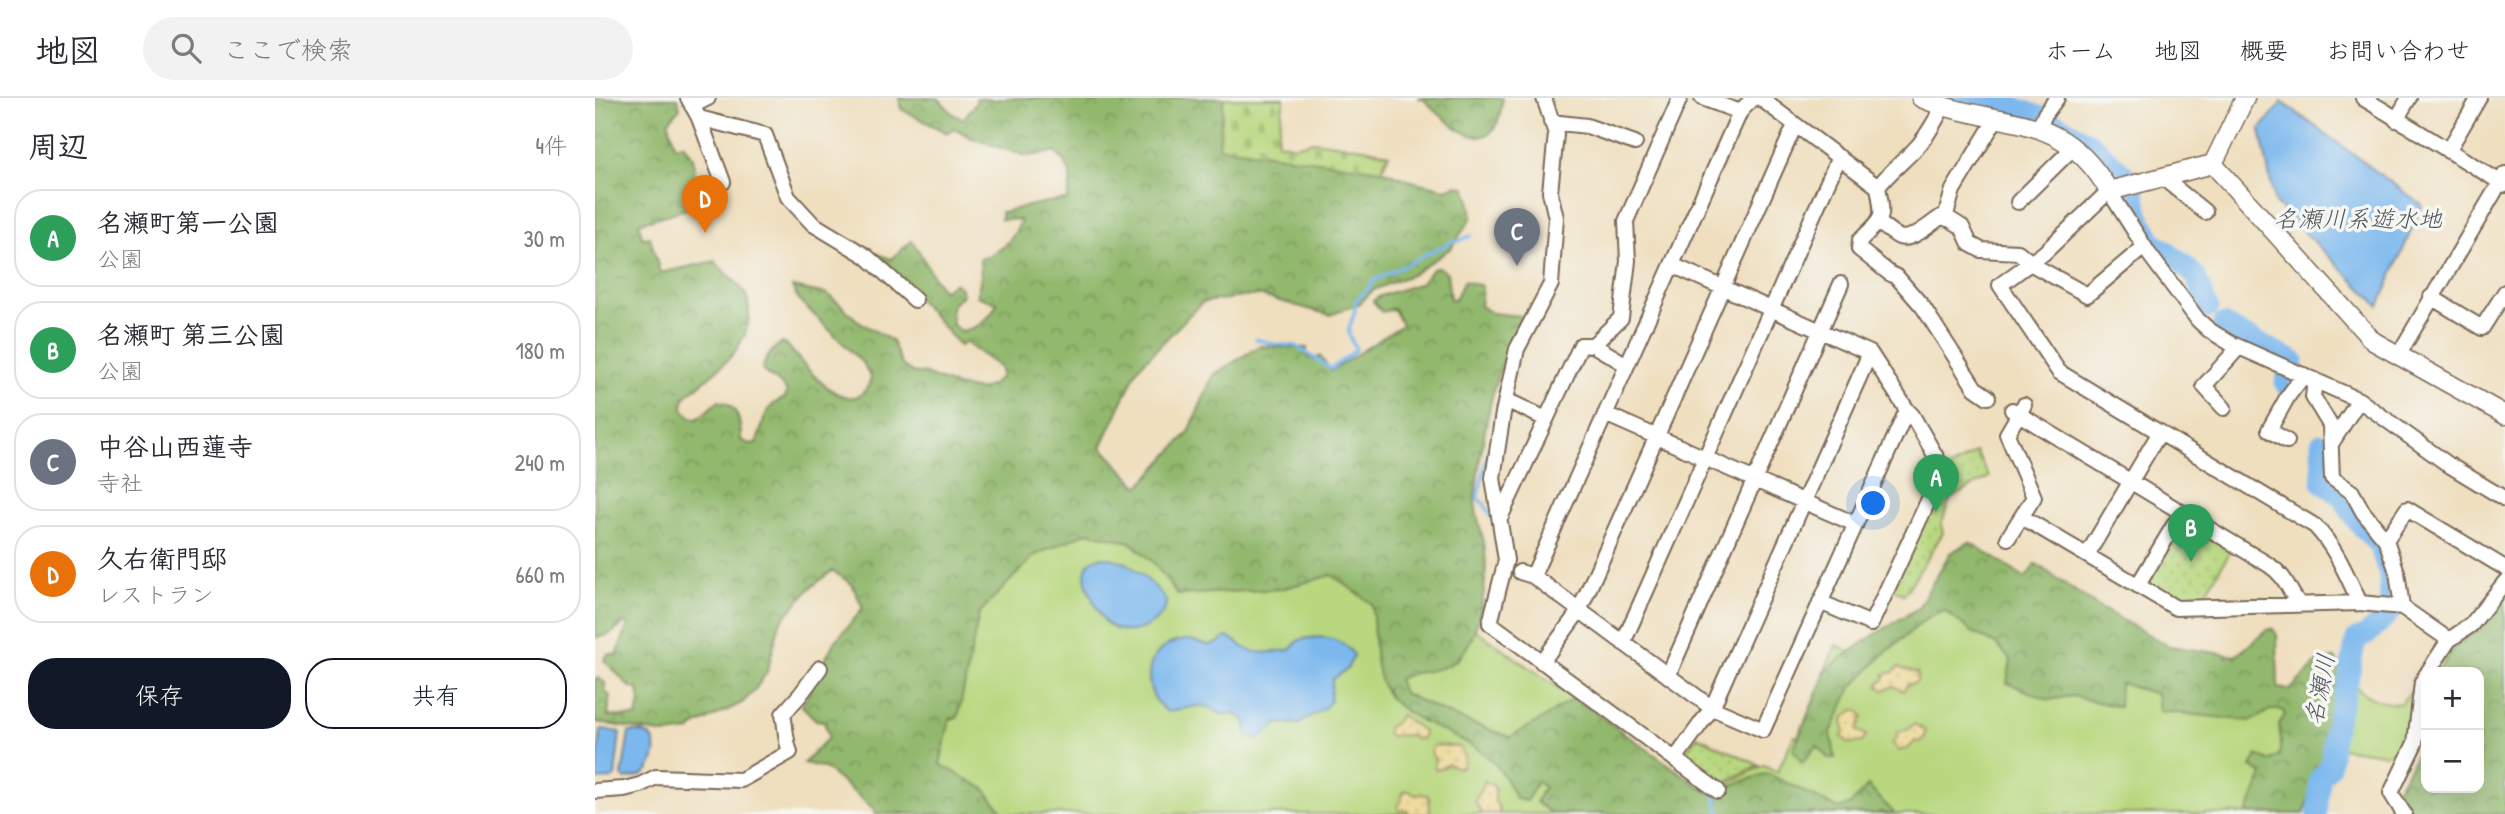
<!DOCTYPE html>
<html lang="ja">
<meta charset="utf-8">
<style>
body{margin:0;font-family:"Patrick Hand","Klee One",sans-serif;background:#f2f2f3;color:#2b2b33}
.controls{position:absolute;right:21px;bottom:21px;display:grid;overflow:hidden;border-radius:14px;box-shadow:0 7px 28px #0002}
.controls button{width:63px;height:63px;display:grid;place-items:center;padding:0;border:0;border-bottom:2px solid #e1e1e2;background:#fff;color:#2b2b33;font:35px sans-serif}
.you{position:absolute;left:1279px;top:406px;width:24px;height:24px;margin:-18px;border:5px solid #fff;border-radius:50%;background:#1a73e8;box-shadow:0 0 0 10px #1a73e833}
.badge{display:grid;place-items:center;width:46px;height:46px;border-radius:50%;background:#111827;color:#fff;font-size:23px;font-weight:700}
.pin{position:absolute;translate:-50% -58px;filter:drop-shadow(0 2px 4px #0008)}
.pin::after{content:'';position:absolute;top:37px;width:24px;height:21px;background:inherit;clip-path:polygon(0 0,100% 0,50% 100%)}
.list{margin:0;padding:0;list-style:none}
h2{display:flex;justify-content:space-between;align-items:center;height:91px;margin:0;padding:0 28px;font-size:30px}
h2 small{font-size:23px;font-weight:400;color:#7c7c81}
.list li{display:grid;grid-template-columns:46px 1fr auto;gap:21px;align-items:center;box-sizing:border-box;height:98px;margin:0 14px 14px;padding:0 14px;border:2px solid #e1e1e2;border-radius:28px}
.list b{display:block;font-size:26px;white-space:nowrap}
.list p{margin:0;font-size:23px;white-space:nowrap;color:#7c7c81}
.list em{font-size:23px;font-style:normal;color:#7c7c81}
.actions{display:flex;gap:14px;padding:21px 28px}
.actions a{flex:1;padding:16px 0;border:2px solid #111827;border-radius:28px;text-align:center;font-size:24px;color:#111827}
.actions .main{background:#111827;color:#fff}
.icon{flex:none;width:38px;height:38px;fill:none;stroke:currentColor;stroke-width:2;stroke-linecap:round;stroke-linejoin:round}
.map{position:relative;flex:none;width:1910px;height:716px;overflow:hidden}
header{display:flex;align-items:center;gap:42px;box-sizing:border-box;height:98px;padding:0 35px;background:#fff;border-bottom:2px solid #e1e1e2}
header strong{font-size:33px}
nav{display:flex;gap:38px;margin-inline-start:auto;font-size:24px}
.search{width:490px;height:63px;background:#f2f2f3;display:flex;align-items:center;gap:18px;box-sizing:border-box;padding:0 24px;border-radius:38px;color:#7c7c81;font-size:26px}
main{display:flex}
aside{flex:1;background:#fff}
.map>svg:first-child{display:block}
</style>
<header>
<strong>地図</strong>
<div class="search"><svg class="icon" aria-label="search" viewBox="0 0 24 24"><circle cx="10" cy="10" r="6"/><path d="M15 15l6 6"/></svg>ここで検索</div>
<nav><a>ホーム</a><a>地図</a><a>概要</a><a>お問い合わせ</a></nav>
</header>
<main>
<aside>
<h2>周辺<small>4件</small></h2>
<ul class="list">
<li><span class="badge" style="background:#2e9e5b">A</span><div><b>名瀬町第一公園</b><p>公園</p></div><em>30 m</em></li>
<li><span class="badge" style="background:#2e9e5b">B</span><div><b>名瀬町 第三公園</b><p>公園</p></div><em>180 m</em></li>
<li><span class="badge" style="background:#6b7280">C</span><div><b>中谷山西蓮寺</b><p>寺社</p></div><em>240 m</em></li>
<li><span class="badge" style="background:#e8710a">D</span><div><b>久右衛門邸</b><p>レストラン</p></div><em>660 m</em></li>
</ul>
<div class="actions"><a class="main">保存</a><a>共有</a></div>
</aside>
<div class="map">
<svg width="1910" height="716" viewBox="0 0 1910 716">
<defs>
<pattern id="forest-crowns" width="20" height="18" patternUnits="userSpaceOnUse" patternTransform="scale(1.75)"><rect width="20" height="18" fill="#92b86d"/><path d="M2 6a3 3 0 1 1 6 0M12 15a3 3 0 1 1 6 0" fill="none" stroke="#789659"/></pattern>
<pattern id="sand-dots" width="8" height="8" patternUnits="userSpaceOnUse" patternTransform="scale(1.75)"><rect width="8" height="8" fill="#eeda9e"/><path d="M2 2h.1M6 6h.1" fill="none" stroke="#cdbb88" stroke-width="1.8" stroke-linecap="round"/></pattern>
<pattern id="cemetery-stones" width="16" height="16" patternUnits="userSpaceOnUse" patternTransform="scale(1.75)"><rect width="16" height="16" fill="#b8d77e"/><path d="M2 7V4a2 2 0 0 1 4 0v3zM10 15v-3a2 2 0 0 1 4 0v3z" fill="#9fb96c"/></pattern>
<pattern id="park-dots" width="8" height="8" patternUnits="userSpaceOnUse" patternTransform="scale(1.75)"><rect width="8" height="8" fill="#b8d77e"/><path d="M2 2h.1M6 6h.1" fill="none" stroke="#9fb96c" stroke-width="1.8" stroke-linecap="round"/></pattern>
</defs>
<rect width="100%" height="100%" fill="#f6f6f2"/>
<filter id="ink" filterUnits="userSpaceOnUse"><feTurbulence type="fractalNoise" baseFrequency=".0143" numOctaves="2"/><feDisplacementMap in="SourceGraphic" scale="14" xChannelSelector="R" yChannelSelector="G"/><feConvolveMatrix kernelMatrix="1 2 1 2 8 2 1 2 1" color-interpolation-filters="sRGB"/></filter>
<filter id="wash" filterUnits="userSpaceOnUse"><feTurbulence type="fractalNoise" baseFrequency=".00686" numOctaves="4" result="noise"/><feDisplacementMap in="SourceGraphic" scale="28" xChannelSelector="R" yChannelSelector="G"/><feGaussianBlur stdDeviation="1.57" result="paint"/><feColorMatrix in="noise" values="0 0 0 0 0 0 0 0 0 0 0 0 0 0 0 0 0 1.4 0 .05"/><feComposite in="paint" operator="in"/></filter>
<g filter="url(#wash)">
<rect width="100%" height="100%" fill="#efdfbf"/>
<!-- green -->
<path fill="#b8d77e" stroke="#7a804e" stroke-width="2" d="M457,423L824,460L879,531L1114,695L1169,667L1182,674L1199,638L1203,639L1232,581L1229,574L1241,547L1265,558L1330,512L1365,455L1552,564L1699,596L1719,662L1709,716H342L334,563Z
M1757,583C1767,598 1785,605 1804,606L1815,595L1820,596L1813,652L1788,656L1745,650L1747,620Z"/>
<!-- forest -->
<path fill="url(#forest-crowns)" stroke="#667146" stroke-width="2" d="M0,0H83L85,10L73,24L80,48L88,46L98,60L103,95L95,110L44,125L47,140L55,139L65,175L120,163C128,175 142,182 150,195C153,201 154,209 154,216C152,257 116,275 89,300L88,311L95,319L102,321L124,303C143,305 146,325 146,342L154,346L161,345C171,324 166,309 190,300L192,294C187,283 175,281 167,272C169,263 178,249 187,245L192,247C209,268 258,330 276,281L269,266L204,202L197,189L232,196L245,206L263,223L297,243L307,267L317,274L330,276L361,288L385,292L397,287L405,280V270L370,244L365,248L321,198L274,153L296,161L317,143C329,159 335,177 348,193L359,185L365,189L368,197L358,205L356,215L358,227L365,233C384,231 394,222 402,205L382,198L386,178L385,161C405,156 419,140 426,122L406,121V114L452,104L472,102C478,81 477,68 460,54L431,58L379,41L359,30L352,35L306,11L304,0H343L359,17L368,21L381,5V0L398,2L412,0H629L624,49L787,72L816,83L850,91L862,87L870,89L874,99L877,119L856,150L818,176L778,192L764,206L735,217L663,197L607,204L543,270L506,349L544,389L594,334L618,277L665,248L712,250V257L719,262L725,258L736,273L807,227L799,211L787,214L778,203L783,199L826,185L837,171L844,169L852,175L855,201H860L869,183L887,188L885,208L897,215L927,218C919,238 910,257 903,277C891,316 885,357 880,398C879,413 886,430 889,445C894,475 887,533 866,557C849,577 823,570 803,581L808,595L860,619L915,639L947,621L979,600L1114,695L1166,677L1174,676L1244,711L1256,706L1273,688L1300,716H1289L1286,714L1280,716H957L941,704L949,689L942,683L932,703L921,701C912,683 904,666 887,654C863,637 801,618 789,591C777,566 780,533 777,506L737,477L686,491L583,497L558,464L535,444L493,434L440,457L384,515L363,619L355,621L345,666L390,691L409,716H279L280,712L230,670L209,665L234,639L229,623L221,622L207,608L238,546L268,510L257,486L237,473L214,491L185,524L172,574L159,593L147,605L98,629L96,633L71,636L0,624V581L3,580L10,585V593L15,598L13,618L42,619L45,604L43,591L35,589L9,562L13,556L22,557L33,526L29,525C21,533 12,540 0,539Z
M823,0H908C906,9 906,19 901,27C885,60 842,14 828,1Z
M1375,444L1430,480L1441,466L1502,508L1574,548L1641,558L1672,532L1678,531L1682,537L1683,590L1695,592L1724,563L1740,560L1746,571L1728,666L1716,691L1709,716L1652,715L1668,676L1656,669L1662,657L1674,663L1684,658L1686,645L1684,626L1690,617L1688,612H1675L1657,623L1564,613L1562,596L1525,585L1524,609L1477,598L1454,602L1412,585L1416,562L1401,546L1377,534L1349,512L1333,519L1288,557L1256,590L1236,634L1240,660H1233L1222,648L1207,665L1198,652L1232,571L1279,537L1323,510L1355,455Z
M1910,497V716H1836L1834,711L1826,716H1814L1800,693L1816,668L1827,643L1831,596V690H1884V574H1841L1861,548L1883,532Z"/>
<!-- sand -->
<path fill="url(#sand-dots)" stroke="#94825e" stroke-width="2" d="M1303,569L1323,575L1322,584L1312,587L1308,593L1299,588L1289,592L1284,589V585L1290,581L1289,576L1299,574Z
M1258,612H1263L1268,618L1262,632L1271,637L1267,644L1254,645L1247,639L1249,633L1248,621Z
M806,617L828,633L829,636L826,641H820L816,637L794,638L792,636L793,629L800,625Z
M1319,626L1331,633L1329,642L1325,644L1320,643L1314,650L1304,653L1297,644L1302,640V634L1312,632Z
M841,647L865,649L869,659L868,668L863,670L853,666L845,671H841L839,668L840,661L835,654L837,649Z
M890,683L900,689V702L904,710L905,716H887L880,703Z
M810,693H815L820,697L829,696L834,698L835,716H814L813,713H804L803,706L807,702L806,698Z"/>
<!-- cemetery -->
<path fill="url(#cemetery-stones)" stroke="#7a804e" stroke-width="2" d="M629,0H689L682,44L700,48L718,43L769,50L794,56L787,72L624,49Z"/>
<!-- park -->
<path fill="url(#park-dots)" stroke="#7a804e" stroke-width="2" d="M1381,354L1394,379L1355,401L1346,427L1348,435L1309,497L1297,490L1351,373Z
M1592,423L1638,449L1607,501L1576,500L1554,487L1553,480L1587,424Z
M1102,638L1164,667L1123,687L1086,661Z"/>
<!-- water -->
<path fill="#7cb8ee" stroke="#5c7186" stroke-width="2" d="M1687,4L1827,107L1784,208L1680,105L1665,32Z
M507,459C516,460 525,462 533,466C541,471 570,496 571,504C572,519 548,533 535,533C526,534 517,530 510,524C501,508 472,464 507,459Z
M631,539C640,541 643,546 650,550C662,558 681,553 695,552L704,542C725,537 745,537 759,557L752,571L738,581C735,588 737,598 734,605C728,615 713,617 705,626L684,625L664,641L654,639L652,636L651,623L640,616C619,619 623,609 608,608C597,607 584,613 573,614C564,608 557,599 555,587C550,563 566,544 590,542C605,540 612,556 631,539Z
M6,632L25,634L20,678L16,681L0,682Z
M34,634C41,634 49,633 55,638C66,648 58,671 47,677C42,679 35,680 30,681L27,678Z"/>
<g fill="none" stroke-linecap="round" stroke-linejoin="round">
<!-- stream -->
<path stroke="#7cb8ee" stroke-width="3.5" d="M661,241L677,246L701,248L736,271L761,252C760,246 754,240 754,234C753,224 762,220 760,203L776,188V184L858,143H864L875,138
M897,340L882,400L890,407L899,423
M1119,697L1122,700L1121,705L1126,716"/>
<!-- river -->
<path stroke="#7cb8ee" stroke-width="21" d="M1363,0L1399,2L1453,21L1497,46L1530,77
M1540,96L1543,117L1557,142L1587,165L1601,179L1613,210
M1628,226L1699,263L1698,265
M1692,278L1690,285L1693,290
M1722,716L1725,680L1735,669L1739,634L1753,583L1761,541L1772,537L1795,514L1794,476L1784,448L1760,421L1749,401L1727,384L1726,345"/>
</g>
</g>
<g filter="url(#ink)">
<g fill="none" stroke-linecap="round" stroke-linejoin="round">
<defs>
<path id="minor" d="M93,0L104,20L128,84L115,91
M949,0L961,36L955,94L961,120L956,186L922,251L908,315L898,380L911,462L895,525L1123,693
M1107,0L1145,14
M1165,0L1283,89
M1768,0L1910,87
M97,8L113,0
M1348,9C1339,24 1332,40 1319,52C1307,65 1294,74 1283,89C1289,121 1289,120 1265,142L1264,151L1294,175L1302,179L1328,209L1380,290L1393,299
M104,20L170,37L193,99L218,126L271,158L320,202
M1801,22L1814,0
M956,24L992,28L1040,45
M1444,30L1450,16L1462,0
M1853,53L1884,0
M1567,79L1610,114
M1423,104L1479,49
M1350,120L1358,92L1401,21
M1284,125C1290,129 1297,135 1304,139C1317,144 1336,125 1346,119L1356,122L1367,129L1375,146L1386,152L1423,154L1440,168L1492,197L1549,149
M1836,199L1887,230L1910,194
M998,247L1026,220L1033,163L1031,123L1085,0
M1804,256L1910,76
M1720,282L1718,299L1735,327L1737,380L1757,394L1768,414L1791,442L1802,474L1807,509L1854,542L1876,527L1910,484
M911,302L951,321
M1629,310L1609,288L1644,249
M1417,312L1674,467C1693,480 1692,491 1705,507
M1010,316L1260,426
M1692,343L1674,332L1693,298L1709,277
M1736,346L1764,302
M1427,419L1581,510L1765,505L1807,509
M905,420L986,247H998L1032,267
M1413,440L1439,399L1412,336L1429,307
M1791,442L1812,411L1910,470
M1492,457L1565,334
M925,474L938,478L1117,610L1168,632L1312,312L1275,255L1077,167
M938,478L1145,14L1158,0
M1543,487L1587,414
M1225,504L1276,526L1348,371L1317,317L1312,312
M1765,505C1752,478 1741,450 1720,428L1464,274L1405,187L1449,155L1514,93L1554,156L1603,222L1614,232L1635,245L1764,302L1854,367L1910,401
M1028,545L1244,59
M947,564L984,513L1200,27
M1833,574L1854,542
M1073,578L1246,186
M1080,661L1117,610L1275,255
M0,693L29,691L45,687L61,679L146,682L195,654C190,641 191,630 188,616L205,597L225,570
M1809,716L1796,695L1820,645L1827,584L1831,577"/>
<path id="tertiary" d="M1326,0C1402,32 1465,8 1514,93L1618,66L1650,0
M1618,66L1778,243L1910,317"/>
</defs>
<!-- minor casing -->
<use href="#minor" stroke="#7a6956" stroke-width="18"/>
<!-- tertiary casing -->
<use href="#tertiary" stroke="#7a6956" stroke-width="21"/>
<!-- minor -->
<use href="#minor" stroke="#fff" stroke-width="14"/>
<!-- tertiary -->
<use href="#tertiary" stroke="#fff" stroke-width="18"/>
</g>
</g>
<g text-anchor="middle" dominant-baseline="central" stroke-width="7" stroke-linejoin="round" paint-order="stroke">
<!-- water labels -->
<g font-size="24" font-style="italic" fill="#4e555c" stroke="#f6f6f2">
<text x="1763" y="120">名瀬川系遊水地</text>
<text transform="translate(1724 591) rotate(-79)">名瀬川</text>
</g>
</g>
</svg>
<div class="controls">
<button>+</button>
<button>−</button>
</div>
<div class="you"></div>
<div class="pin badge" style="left:1341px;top:414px;background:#2e9e5b">A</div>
<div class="pin badge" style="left:1596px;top:464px;background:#2e9e5b">B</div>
<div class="pin badge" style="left:922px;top:168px;background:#6b7280">C</div>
<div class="pin badge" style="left:110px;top:135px;background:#e8710a">D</div>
</div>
</main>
